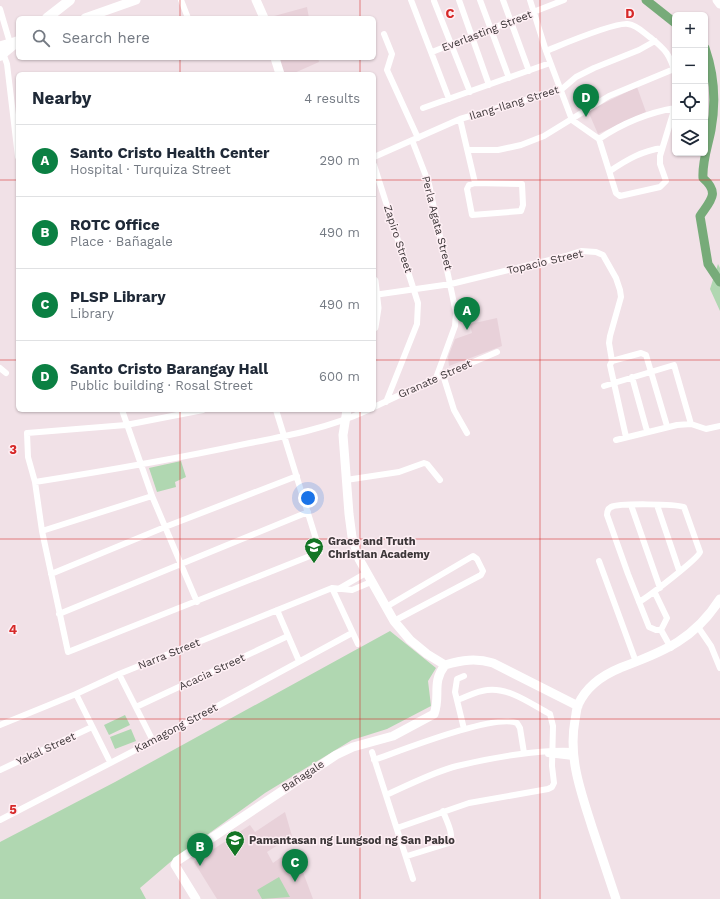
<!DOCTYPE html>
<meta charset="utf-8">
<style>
body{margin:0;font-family:"Work Sans",sans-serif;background:#f2f2f3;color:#1f2937}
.controls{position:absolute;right:12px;top:12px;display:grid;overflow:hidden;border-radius:6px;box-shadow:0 1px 3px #0004}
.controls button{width:36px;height:36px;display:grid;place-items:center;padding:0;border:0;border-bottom:1px solid #e0e1e3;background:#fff;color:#1f2937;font:20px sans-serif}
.you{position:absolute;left:308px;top:498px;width:14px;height:14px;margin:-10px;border:3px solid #fff;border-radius:50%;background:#1a73e8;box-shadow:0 0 0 6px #1a73e833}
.badge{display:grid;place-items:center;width:26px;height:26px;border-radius:50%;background:#0b8043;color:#fff;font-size:13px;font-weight:700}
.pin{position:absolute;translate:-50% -33px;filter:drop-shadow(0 1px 2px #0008)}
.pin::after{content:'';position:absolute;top:21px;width:14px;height:12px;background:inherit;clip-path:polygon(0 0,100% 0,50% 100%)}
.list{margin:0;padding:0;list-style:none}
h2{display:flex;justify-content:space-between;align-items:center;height:52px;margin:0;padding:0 16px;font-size:17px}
h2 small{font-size:13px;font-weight:400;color:#747a83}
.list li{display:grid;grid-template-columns:26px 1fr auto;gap:12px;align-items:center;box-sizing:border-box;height:72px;padding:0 16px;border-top:1px solid #e0e1e3}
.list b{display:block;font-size:15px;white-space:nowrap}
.list p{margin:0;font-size:13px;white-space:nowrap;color:#747a83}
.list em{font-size:13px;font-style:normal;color:#747a83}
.icon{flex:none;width:22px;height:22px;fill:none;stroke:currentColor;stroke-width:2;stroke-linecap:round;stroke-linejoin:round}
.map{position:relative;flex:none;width:720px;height:899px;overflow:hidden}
.search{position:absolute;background:#fff;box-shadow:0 1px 3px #0004;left:16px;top:16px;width:360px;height:44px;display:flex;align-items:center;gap:10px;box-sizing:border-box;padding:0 14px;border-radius:6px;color:#747a83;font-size:15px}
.panel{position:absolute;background:#fff;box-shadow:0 1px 3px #0004;left:16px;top:72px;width:360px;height:340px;border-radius:6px}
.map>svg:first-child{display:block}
</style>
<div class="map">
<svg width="720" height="899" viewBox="0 0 720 899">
<rect width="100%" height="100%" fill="#f1e1e7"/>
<!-- built -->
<path fill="#e8d1d9" d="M307,7L309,18H267Z
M279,58H318L319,62L292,74H283Z
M637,87L646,112L598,134L588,111Z
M497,318L502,346L449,366L448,357L455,339L472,333L470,324Z
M285,812L292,836L267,852L273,863L294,848L313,899H217L194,862L250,825L255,832Z"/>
<!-- green -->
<path fill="#b0d7b1" d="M718,264L720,268V311L710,289Z
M181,461L186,477L175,482L176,487L157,492L149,468Z
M390,631L436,668L428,681L431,706L387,729L352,740L265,793L175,858L140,888L146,899H0V842L115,782Z
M125,715L130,725L109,735L104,725Z
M131,729L136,741L115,749L110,737Z
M279,877L290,897L262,899L257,890Z"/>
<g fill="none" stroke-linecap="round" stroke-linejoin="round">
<!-- river -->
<path stroke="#77ab79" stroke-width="9" d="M646,0L675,23
M705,48C714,74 716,103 711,130C708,146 702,161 703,178C720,193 711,200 700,216L708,264L720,282"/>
<!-- street -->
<path stroke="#fff" stroke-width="6" d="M181,0L188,18
M411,0L449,99
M459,0L489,85
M480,0L509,78
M503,0L529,71
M530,0L546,51L572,120L599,139L616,193L620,196L660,187L666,181L660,164V156L675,107
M434,1L470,92
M0,9L10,43
M384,34L392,54L387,70L418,138
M546,51C561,45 614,22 628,24C637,25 644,33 651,38C666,50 670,55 675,73
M432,52L564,0
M3,53L7,64L18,157
M423,108L550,63
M460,119L475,183
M599,139C623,123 646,113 675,108
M412,140L429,184L456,313L455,326L436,378
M468,150H498L521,145L544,136L609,96L674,69
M374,157L460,119L562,89L576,77L594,68L639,50L655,41
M374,165L418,303L417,324L386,402
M610,171C628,159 642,151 662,148
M475,183L522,184L523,205L521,211L472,215L467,189L469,185Z
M374,295L451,284L566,256L581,251L596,252L603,255L616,278L620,290L621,297L610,336L609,343L612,361
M612,361L641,353L646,355L667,426
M612,361L610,365L626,437
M0,368L6,373
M443,375L454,410L467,433
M632,377L647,431
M604,386L674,365L691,424
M374,407L436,378L497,352
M122,410L152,496L197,602
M203,410L126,425L27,433L28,457L35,482L42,531L68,652L320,552L276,410
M616,440L677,425L691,424L706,429L720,426
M346,480L399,472L424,463L427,464L440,480
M35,482C105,471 175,459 245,444C287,436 329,428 368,410
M631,505L660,588
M657,505L679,570
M42,531L152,496
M599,561L636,662
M51,574L165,527L297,476
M332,588L358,644
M340,588L366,573
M639,602C648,597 699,558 700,552L684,507C675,504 619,503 611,507C607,509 607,512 607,515L628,574L649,627L656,630H661L667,618L655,593
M386,607L473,556L477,559L483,571L481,575L394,621
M277,610L299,661
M59,614L308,512
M698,627L711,646L720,668
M661,630L671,648
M119,674L153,741
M464,676L457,679L455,692L464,729
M76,694L110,762
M136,707L288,636
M0,725L76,694L119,674L332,588L352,590L371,582
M372,752L413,879
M548,754L573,757
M374,760C400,751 495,713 517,723L520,728L524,753
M0,770L92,727
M386,795C409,785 433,772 457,766C490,758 540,749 573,751
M0,820L153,741L352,633
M397,828L469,803L548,789L552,787L554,783L552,766L553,726L550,714C531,704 509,687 487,690C477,691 466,697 457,700
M407,856L449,843C455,835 446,820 443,811"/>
<!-- secondary -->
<path stroke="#fff" stroke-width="9" d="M256,0L264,18
M717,0L720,4
M85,18L136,0
M0,46L17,41
M275,58L280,74
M374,281L377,308L374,327
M347,410L343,435L349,514L352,537L359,559L394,621L410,640L427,654L445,665C462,660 476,658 493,663L578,706
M196,899L175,865L177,861L336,755L353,747L393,736L434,714C441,696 431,683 445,665
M616,899C608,875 600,851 592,827C581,792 568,758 575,720C576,716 576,710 578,705C586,687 603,675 620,668C664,651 694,640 720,599"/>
<!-- primary -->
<path stroke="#fff" stroke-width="10" d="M47,18L70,0
M0,56L18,41"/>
</g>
<!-- grid -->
<path fill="none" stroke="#d62828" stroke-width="1" stroke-opacity="0.55" d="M180,0V18M360,0V18M540,0V899M180,58V74M360,58V74M0,180H18M374,180H720M0,360H18M374,360H720M180,410V899M360,410V899M0,539H720M0,719H720"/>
<!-- icons -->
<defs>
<symbol id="school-pin" viewBox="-11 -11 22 30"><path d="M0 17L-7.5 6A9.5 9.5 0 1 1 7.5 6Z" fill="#137525" stroke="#feeff4"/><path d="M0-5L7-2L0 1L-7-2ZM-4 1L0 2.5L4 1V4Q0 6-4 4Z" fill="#fff"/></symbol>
<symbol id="university-pin" viewBox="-11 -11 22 30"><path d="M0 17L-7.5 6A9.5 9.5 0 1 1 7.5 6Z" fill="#137525" stroke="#feeff4"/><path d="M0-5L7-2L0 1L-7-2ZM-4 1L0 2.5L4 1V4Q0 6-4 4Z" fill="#fff"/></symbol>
</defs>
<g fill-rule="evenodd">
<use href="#school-pin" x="303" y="536" width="22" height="30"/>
<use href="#university-pin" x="224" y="829" width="22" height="30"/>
</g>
<g text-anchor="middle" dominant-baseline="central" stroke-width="3" stroke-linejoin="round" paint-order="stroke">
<!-- street labels -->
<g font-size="11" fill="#3d3739" stroke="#feeff4">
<text transform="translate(487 31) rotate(-21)">Everlasting Street</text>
<text transform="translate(514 103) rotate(-17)">Ilang-Ilang Street</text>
<text transform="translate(437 223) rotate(76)">Perla Agata Street</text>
<text transform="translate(398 239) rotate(72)">Zapiro Street</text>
<text transform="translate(545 262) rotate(-13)">Topacio Street</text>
<text transform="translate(435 379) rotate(-24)">Granate Street</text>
<text transform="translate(169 654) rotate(-22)">Narra Street</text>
<text transform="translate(212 672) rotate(-25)">Acacia Street</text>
<text transform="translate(176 728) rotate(-28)">Kamagong Street</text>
<text transform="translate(46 749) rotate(-25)">Yakal Street</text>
<text transform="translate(303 776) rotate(-33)">Bañagale</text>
</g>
<!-- poi labels -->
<g font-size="11" font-weight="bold" fill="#3d3739" stroke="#feeff4" text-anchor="start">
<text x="328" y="541">Grace and Truth<tspan x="328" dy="13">Christian Academy</tspan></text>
<text x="249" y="840">Pamantasan ng Lungsod ng San Pablo</text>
</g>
</g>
<g font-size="13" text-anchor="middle" font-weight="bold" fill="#d62828" stroke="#feeff4" stroke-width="3" stroke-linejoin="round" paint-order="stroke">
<text x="450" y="18">C</text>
<text x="630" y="18">D</text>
<text x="13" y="454">3</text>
<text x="13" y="634">4</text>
<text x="13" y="814">5</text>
</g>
</svg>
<div class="controls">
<button>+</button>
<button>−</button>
<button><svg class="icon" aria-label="locate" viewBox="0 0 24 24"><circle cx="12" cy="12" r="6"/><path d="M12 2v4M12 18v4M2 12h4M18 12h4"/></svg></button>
<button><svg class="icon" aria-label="layers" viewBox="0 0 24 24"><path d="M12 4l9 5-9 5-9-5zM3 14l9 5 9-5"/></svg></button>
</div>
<div class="you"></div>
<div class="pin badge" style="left:467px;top:330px">A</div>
<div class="pin badge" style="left:200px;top:866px">B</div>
<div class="pin badge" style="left:295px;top:882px">C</div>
<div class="pin badge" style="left:586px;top:117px">D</div>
<div class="search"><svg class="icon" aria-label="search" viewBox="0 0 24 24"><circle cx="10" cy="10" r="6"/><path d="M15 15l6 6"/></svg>Search here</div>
<section class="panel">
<h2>Nearby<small>4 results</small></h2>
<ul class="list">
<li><span class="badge">A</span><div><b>Santo Cristo Health Center</b><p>Hospital · Turquiza Street</p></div><em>290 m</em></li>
<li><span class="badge">B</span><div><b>ROTC Office</b><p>Place · Bañagale</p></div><em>490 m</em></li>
<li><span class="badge">C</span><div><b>PLSP Library</b><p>Library</p></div><em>490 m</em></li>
<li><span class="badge">D</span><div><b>Santo Cristo Barangay Hall</b><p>Public building · Rosal Street</p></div><em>600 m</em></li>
</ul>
</section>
</div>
